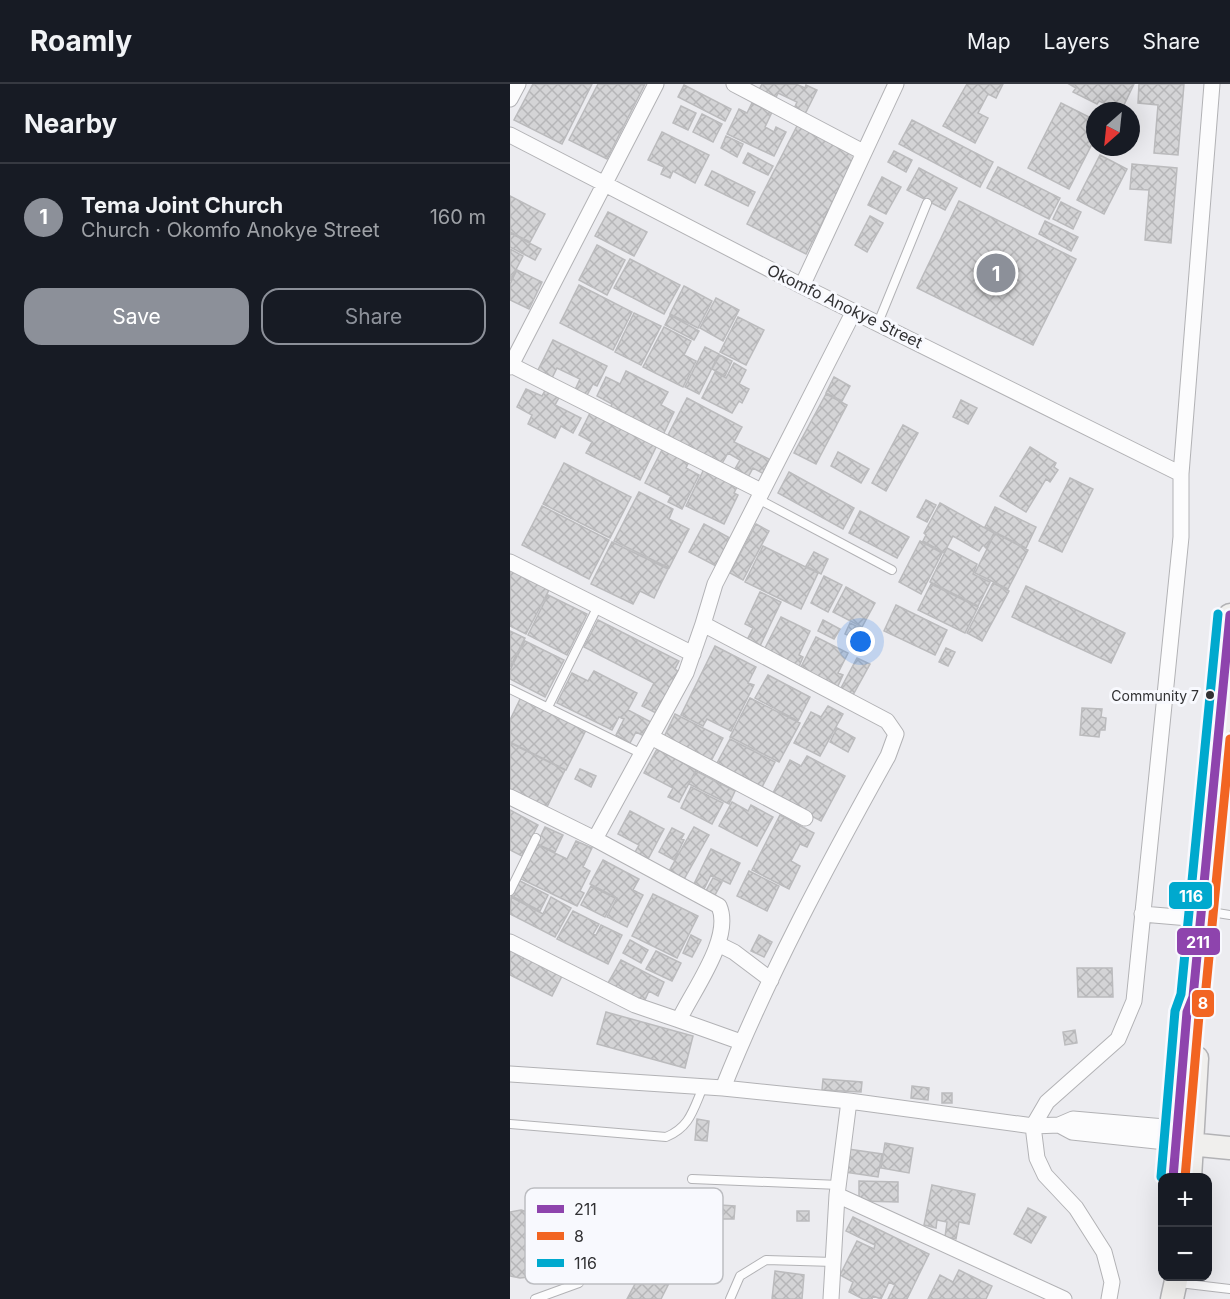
<!DOCTYPE html>
<meta charset="utf-8">
<style>
body{margin:0;font-family:Inter,sans-serif;background:#20242c;color:#f1f3f6}
.controls{position:absolute;right:18px;bottom:18px;display:grid;overflow:hidden;border-radius:12px;box-shadow:0 6px 24px #0002}
.controls button{width:54px;height:54px;display:grid;place-items:center;padding:0;border:0;border-bottom:2px solid #363941;background:#171b24;color:#f1f3f6;font:30px sans-serif}
.compass{position:absolute;left:576px;top:18px;width:54px;height:54px;border-radius:50%;background:#171b24;box-shadow:0 6px 24px #0002;rotate:207deg}
.you{position:absolute;left:351px;top:558px;width:21px;height:21px;margin:-15px;border:4px solid #fff;border-radius:50%;background:#1a73e8;box-shadow:0 0 0 9px #1a73e833}
.badge{display:grid;place-items:center;width:39px;height:39px;border-radius:50%;background:#8c9099;color:#fff;font-size:20px;font-weight:700}
.pin{position:absolute;translate:-50% -50%;border:3px solid #fff;box-shadow:0 2px 6px #0006}
.list{margin:0;padding:0;list-style:none}
h2{display:flex;justify-content:space-between;align-items:center;height:78px;margin:0;padding:0 24px;font-size:26px}
h2 small{font-size:20px;font-weight:400;color:#9ea1a6}
.list li{display:grid;grid-template-columns:39px 1fr auto;gap:18px;align-items:center;box-sizing:border-box;height:108px;padding:0 24px;border-top:2px solid #363941}
.list b{display:block;font-size:22px;white-space:nowrap}
.list p{margin:0;font-size:20px;white-space:nowrap;color:#9ea1a6}
.list em{font-size:20px;font-style:normal;color:#9ea1a6}
.actions{display:flex;gap:12px;padding:18px 24px}
.actions a{flex:1;padding:14px 0;border:2px solid #8c9099;border-radius:18px;text-align:center;font-size:21px;color:#8c9099}
.actions .main{background:#8c9099;color:#fff}
.map{position:relative;flex:none;width:720px;height:1215px;overflow:hidden}
header{display:flex;align-items:center;gap:36px;box-sizing:border-box;height:84px;padding:0 30px;background:#171b24;border-bottom:2px solid #363941}
header strong{font-size:28px}
nav{display:flex;gap:33px;margin-inline-start:auto;font-size:21px}
main{display:flex}
aside{flex:1;background:#171b24}
.map>svg:first-child{display:block}
</style>
<header>
<strong>Roamly</strong>
<nav><a>Map</a><a>Layers</a><a>Share</a></nav>
</header>
<main>
<aside>
<h2>Nearby<small></small></h2>
<ul class="list">
<li><span class="badge">1</span><div><b>Tema Joint Church</b><p>Church · Okomfo Anokye Street</p></div><em>160 m</em></li>
</ul>
<div class="actions"><a class="main">Save</a><a>Share</a></div>
</aside>
<div class="map">
<svg width="720" height="1215" viewBox="0 0 720 1215">
<defs>
<pattern id="building-cross-hatch" width="8" height="8" patternUnits="userSpaceOnUse" patternTransform="scale(1.5)"><rect width="8" height="8" fill="#d4d4d6"/><path d="M0 0l8 8M0 8l8-8" fill="none" stroke="#b6b6b8"/></pattern>
</defs>
<rect width="100%" height="100%" fill="#ececf0"/>
<!-- building -->
<path fill="url(#building-cross-hatch)" stroke="#bbbbbd" stroke-width="1.5" d="M23,0H82L52,60L4,36Z
M88,0H135L97,75L59,56Z
M252,0H286L295,4L296,1L307,6L294,32L283,27L287,18L268,9L264,18L247,10Z
M457,0H493L486,14L478,10L468,29L478,34L465,59L433,42Z
M559,0H624L611,27L589,17L587,20L563,8L566,4Z
M629,0H674L668,71L644,69L648,21L628,19Z
M174,1L221,25L215,37L168,13Z
M242,19L262,28L255,43L264,48L266,43L276,48L264,72L217,50L229,25L237,29Z
M551,19L585,36V54L559,105L518,84Z
M171,22L186,29L178,46L163,39Z
M192,30L212,40L203,58L183,48Z
M402,36L483,78L470,103L389,60Z
M288,40L347,70L296,170L237,140Z
M152,48L199,71L185,99L163,87L160,94L151,90L154,83L138,76Z
M216,52L233,60L227,73L211,64Z
M384,67L402,76L396,88L378,78Z
M238,69L263,82L258,91L233,79Z
M590,71L617,85L594,130L567,116Z
M622,80L667,84L661,159L635,156L639,106L620,105Z
M488,83L550,114L539,135L477,104Z
M409,84L447,104L435,126L397,106Z
M202,87L245,108L238,122L195,101Z
M372,93L391,103L376,130L358,121Z
M0,112L35,130L20,158L0,148Z
M449,117L566,175L523,261L407,204Z
M551,118L571,128L563,145L543,135Z
M98,128L137,148L124,172L85,152Z
M360,132L373,139L357,168L345,161Z
M535,137L568,153L561,167L529,150Z
M0,149L31,165L25,176L0,163Z
M87,161L115,176L97,211L69,196Z
M0,165L13,172L0,197Z
M120,175L170,201L154,230L104,204Z
M7,186L32,198L19,225L0,216V200Z
M69,201L122,228L103,266L50,239Z
M174,202L202,217L188,244L160,230Z
M206,214L229,226L213,257L190,244Z
M124,229L151,242L131,281L105,268Z
M160,231L189,247L184,256L155,241Z
M228,233L254,246L236,281L210,268Z
M154,243L181,257L174,271L186,277L173,303L133,283Z
M43,256L97,282L87,302L83,300L75,315L63,310L70,295L47,284L40,298L26,290Z
M195,263L209,270L189,310L175,303Z
M210,271L222,277L215,292L202,285Z
M224,279L236,286L229,300L239,305L232,319L229,317L222,329L192,314L205,288L216,294Z
M116,287L158,308L151,321L164,328L151,355L98,328L102,320L87,312L96,293L110,300Z
M324,293L340,302L332,317L316,309Z
M38,301L52,308L45,321L71,334L63,349L51,342L45,354L18,340L22,331L7,323L16,305L32,312Z
M316,310L337,321L306,380L284,369Z
M177,314L232,343L224,358L261,376L254,390L243,384L236,397L222,390L230,376L218,369L210,383L156,355Z
M451,316L467,324L458,340L443,333Z
M83,323L149,357L130,396L76,369L82,358L69,351Z
M393,341L408,349L376,407L362,399Z
M155,360L181,373L176,384L189,391L172,425L158,418L161,412L135,399Z
M520,363L546,379L544,383L548,386L540,398L536,395L516,428L490,412Z
M328,368L359,385L351,399L321,382Z
M54,379L121,413L100,454L33,420Z
M196,381L230,397L224,409L228,411L214,440L176,422Z
M279,388L344,424L333,445L268,409Z
M560,394L583,405L552,468L529,457Z
M129,408L163,425L159,435L179,445L159,484L104,457Z
M416,416L426,421L417,438L407,433Z
M430,419L484,449L476,464L473,461L469,467L443,452L434,469L413,457L416,451L414,449Z
M32,422L99,456L79,495L12,461Z
M485,423L526,443L516,464L475,443Z
M350,427L399,453L387,474L339,449Z
M194,440L220,454L206,482L179,468Z
M246,440L259,447L233,496L220,489Z
M485,449L518,466L498,505L465,489Z
M410,457L432,469L411,510L389,498Z
M102,458L158,485L144,514L130,507L123,520L81,500Z
M253,462L308,489L291,525L235,498Z
M437,464L467,480L463,490L480,498L468,522L420,498Z
M304,468L318,475L311,490L296,482Z
M0,484L40,504L16,550L0,542Z
M314,492L332,501L318,528L301,519Z
M483,499L499,507L472,557L457,549Z
M421,500L468,523L455,549L408,526Z
M516,502L615,549L601,579L502,533Z
M336,503L365,519L352,543L323,528Z
M250,508L271,518L249,564L236,558L243,544L235,540Z
M38,511L77,530L57,571L18,551Z
M386,521L437,546L425,571L374,547Z
M271,533L300,547L289,571L293,573L288,585L253,568Z
M88,536L169,577L165,585L169,588L148,630L132,622L144,599L74,563Z
M313,536L330,545L324,555L308,547Z
M340,539L357,547L351,558L335,550Z
M0,547L15,554L0,583Z
M306,553L338,569L328,589L333,591L327,604L290,585Z
M15,557L54,576L35,613L0,595V586Z
M205,562L246,583L238,599L244,601L221,647L197,635L193,642L171,631Z
M436,564L445,568L438,582L429,578Z
M347,574L360,580L343,611L331,604Z
M84,587L127,609L118,626L141,638L134,652L126,648L120,659L106,651L114,635L109,633L102,646L47,619L62,589L78,597Z
M258,591L300,613L288,637L245,614Z
M12,611L77,644L56,686L0,658V636Z
M240,614L290,639L269,678L220,653Z
M318,622L333,630L310,672L284,659L301,628L311,633Z
M572,624L592,625L591,633L596,634L595,646H590L589,653L570,651Z
M165,630L213,654L200,679L153,655Z
M327,644L345,654L338,668L320,658Z
M220,655L265,678L251,705L206,681Z
M0,659L55,686L36,725L0,707Z
M147,665L186,686L169,718L158,713L163,704L134,689Z
M297,672L335,692L311,737L262,711L280,676L291,682Z
M70,685L86,692L81,703L65,695Z
M186,687L225,707L219,720L179,700Z
M181,703L213,719L202,740L171,724Z
M222,718L238,727L241,721L263,733L247,762L209,742Z
M0,726L28,741L12,772L0,766Z
M120,727L154,745L137,777L124,770L129,761L108,750Z
M270,731L304,749L297,763L290,760L281,777L290,782L279,805L242,786Z
M35,743L53,751L45,768L27,760Z
M184,743L199,751L173,797L158,789Z
M162,744L174,750L171,755L174,756L164,776L149,768Z
M66,757L82,764L73,783L80,787L70,807L74,809L67,822L9,794L26,760L57,775Z
M201,765L230,779L220,800L201,791L193,807L183,802Z
M93,776L129,795L123,806L133,811L117,843L97,833L107,814L80,800Z
M239,787L269,802L257,827L227,812Z
M203,794L212,798L205,811L196,807Z
M8,796L38,811L30,827L0,811Z
M81,802L105,814L95,833L71,821Z
M143,810L188,832L167,874L122,852Z
M1,813L33,830L41,813L61,824L45,853L0,830Z
M63,827L89,840L83,850L86,851L91,841L112,851L98,880L47,855Z
M181,851L191,856L182,873L173,869Z
M249,851L262,858L254,873L241,867Z
M120,856L138,866L131,879L113,869Z
M0,863L53,890L42,912L0,891Z
M146,867L171,879L162,897L136,885Z
M111,876L154,898L148,912L139,907L134,918L98,899Z
M567,884H602L603,913H568Z
M96,928L183,952L175,984L87,960Z
M565,946L567,959L555,961L553,948Z
M313,995L352,998L351,1008L312,1006Z
M402,1002L419,1004L418,1016L401,1014Z
M432,1009H442V1019H432Z
M187,1035L199,1037L197,1057L185,1056Z
M375,1059L403,1064L399,1089L371,1084Z
M338,1065L372,1070L368,1093L335,1088Z
M349,1097L388,1098V1118L349,1117Z
M422,1101L465,1110L459,1140L449,1138L446,1155L435,1153L437,1138L427,1136L426,1144L414,1141Z
M156,1117L202,1118L192,1152H183L151,1215H117L156,1142Z
M210,1121L225,1122L224,1135H209Z
M518,1124L536,1133L521,1159L504,1150Z
M11,1126L28,1131L35,1137L44,1152L45,1161L44,1170L34,1185L19,1193L10,1194L0,1192V1128Z
M287,1127H299V1137H287Z
M343,1133L419,1170L397,1215H378L385,1201L379,1198L371,1215L363,1212L362,1215H353L339,1208L343,1198L330,1191L347,1157L364,1165L365,1161L336,1147Z
M449,1186L482,1202L476,1215H418L430,1191L443,1198Z
M265,1187L294,1191L292,1215H262Z"/>
<g fill="none" stroke-linecap="round" stroke-linejoin="round">
<defs>
<path id="lane" d="M368,239L417,119
M248,415L382,486
M0,605L132,670
M38,623L88,522
M0,807L26,754
M695,827L720,831
M0,1040L156,1053C180,1043 183,1026 193,1003
M182,1095L329,1101
M669,1199L720,1205
M25,1215L69,1199
M220,1215L230,1192L256,1176L324,1178"/>
<path id="street" d="M224,0L353,68
M0,15L8,0
M0,51L292,202L671,390
M292,202L386,0
M1,281L251,407
M0,283L146,0
M0,478L183,570
M141,653L295,734
M0,713L85,755L176,589L193,540
M85,755L209,822C223,854 183,906 169,936L231,958
M632,830L691,835
M0,858L125,921L169,936
M208,860L224,868L261,896
M0,990L213,1004L339,1017L523,1042L549,1041L563,1035L666,1044
M213,1004C259,889 318,780 378,672L386,650L377,637L193,540L205,500L344,227
M549,1041L562,1048L665,1059
M327,1111L554,1215
M321,1215L327,1111L339,1017
M599,1215L602,1198L594,1168L566,1124L535,1091L527,1074L523,1042L537,1018L608,955L624,917L671,453V390L702,0"/>
<path id="secondary" d="M669,1059L720,1064
M663,1094L677,928L683,913L720,531
M680,1094L687,974
M662,1215L667,1192"/>
</defs>
<!-- lane casing -->
<use href="#lane" stroke="#b2b2b5" stroke-width="10"/>
<!-- street casing -->
<use href="#street" stroke="#b2b2b5" stroke-width="17"/>
<!-- secondary casing -->
<use href="#secondary" stroke="#b2b2b5" stroke-width="25"/>
<!-- lane -->
<use href="#lane" stroke="#fcfcfd" stroke-width="8"/>
<!-- street -->
<use href="#street" stroke="#fcfcfd" stroke-width="15"/>
<!-- secondary -->
<use href="#secondary" stroke="#f0efed" stroke-width="22"/>
<defs>
<path id="bus-1" d="M663,1094L677,928L683,913L720,531"/>
<path id="bus-2" d="M675,1094L689,931L695,914L720,655"/>
<path id="bus-3" d="M651,1093L665,927L671,910L708,530"/>
</defs>
<!-- bus-1 casing -->
<use href="#bus-1" stroke="#f8f9fe" stroke-width="14"/>
<!-- bus-2 casing -->
<use href="#bus-2" stroke="#f8f9fe" stroke-width="14"/>
<!-- bus-3 casing -->
<use href="#bus-3" stroke="#f8f9fe" stroke-width="14"/>
<!-- bus-1 -->
<use href="#bus-1" stroke="#8e44ad" stroke-width="9"/>
<!-- bus-2 -->
<use href="#bus-2" stroke="#f26522" stroke-width="9"/>
<!-- bus-3 -->
<use href="#bus-3" stroke="#00a9ce" stroke-width="9"/>
</g>
<!-- markers -->
<circle fill="#313133" stroke="#f8f9fe" stroke-width="2" cx="700" cy="611" r="5"/>
<g text-anchor="middle" dominant-baseline="central" stroke-width="6" stroke-linejoin="round" paint-order="stroke">
<!-- bus labels -->
<g font-size="14" fill="#313133" stroke="#f8f9fe" text-anchor="end">
<text x="689" y="611">Community 7</text>
</g>
<!-- street labels -->
<g font-size="16" fill="#313133" stroke="#f8f9fe">
<text transform="translate(335 222) rotate(26)">Okomfo Anokye Street</text>
</g>
</g>
<!-- legend -->
<rect x="15" y="1104" width="198" height="96" rx="9" fill="#f8f9fe" stroke="#bcbdc1" stroke-width="1.5"/>
<rect x="27" y="1121" width="27" height="8" fill="#8e44ad"/>
<rect x="27" y="1148" width="27" height="8" fill="#f26522"/>
<rect x="27" y="1175" width="27" height="8" fill="#00a9ce"/>
<g font-size="16" fill="#313133">
<text x="64" y="1131">211</text>
<text x="64" y="1158">8</text>
<text x="64" y="1185">116</text>
</g>
<g stroke="#f8f9fe" stroke-width="2">
<rect x="658" y="797" width="45" height="29" rx="6" fill="#00a9ce"/>
<rect x="666" y="843" width="45" height="29" rx="6" fill="#8e44ad"/>
<rect x="681" y="905" width="24" height="29" rx="6" fill="#f26522"/>
</g>
<g font-size="16" text-anchor="middle" font-weight="bold" fill="#fff">
<text x="681" y="818">116</text>
<text x="688" y="864">211</text>
<text x="693" y="925">8</text>
</g>
</svg>
<div class="controls">
<button>+</button>
<button>−</button>
</div>
<svg class="compass" viewBox="-18 -18 36 36"><path d="M0-13l5 13h-10z" fill="#e53935"/><path d="M0 13l5-13h-10z" fill="#9ea1a6"/></svg>
<div class="you"></div>
<div class="pin badge" style="left:486px;top:189px">1</div>
</div>
</main>
